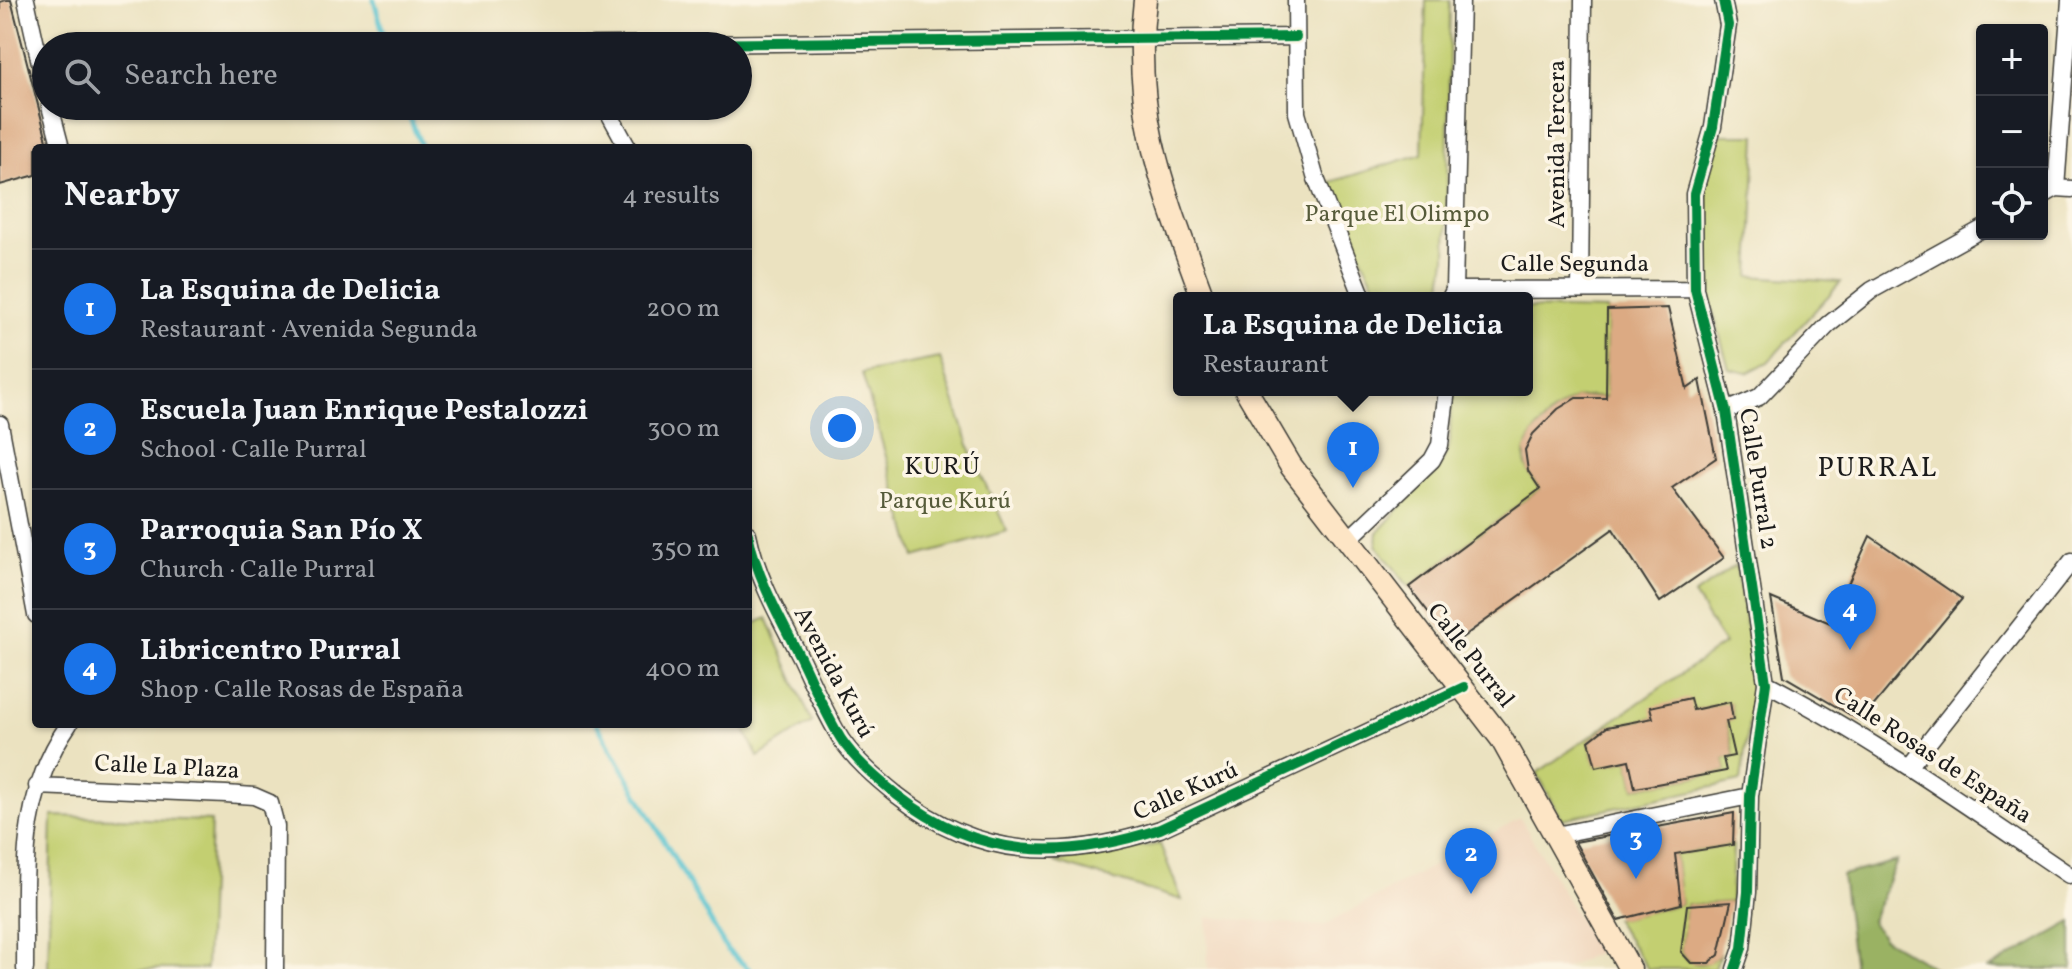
<!DOCTYPE html>
<meta charset="utf-8">
<style>
body{margin:0;font-family:Vollkorn,serif;background:#242831;color:#f1f3f6}
.controls{position:absolute;right:24px;top:24px;display:grid;overflow:hidden;border-radius:8px;box-shadow:0 2px 6px #0004}
.controls button{width:72px;height:72px;display:grid;place-items:center;padding:0;border:0;border-bottom:2px solid #363941;background:#171b24;color:#f1f3f6;font:40px sans-serif}
.you{position:absolute;left:842px;top:428px;width:28px;height:28px;margin:-20px;border:6px solid #fff;border-radius:50%;background:#1a73e8;box-shadow:0 0 0 12px #1a73e833}
.badge{display:grid;place-items:center;width:52px;height:52px;border-radius:50%;background:#1a73e8;color:#fff;font-size:26px;font-weight:700}
.pin{position:absolute;translate:-50% -66px;filter:drop-shadow(0 2px 4px #0008)}
.pin::after{content:'';position:absolute;top:42px;width:28px;height:24px;background:inherit;clip-path:polygon(0 0,100% 0,50% 100%)}
.popup{position:absolute;left:1173px;top:292px;width:360px;height:104px;box-sizing:border-box;display:grid;place-content:center;border-radius:8px;background:#171b24;filter:drop-shadow(0 2px 6px #0005);font-size:26px;white-space:nowrap;color:#9ea1a6}
.popup b{font-size:30px;color:#f1f3f6}
.popup::after{content:'';position:absolute;left:50%;top:100%;margin-left:-16px;border:16px solid transparent;border-top-color:#171b24}
.list{margin:0;padding:0;list-style:none}
h2{display:flex;justify-content:space-between;align-items:center;height:104px;margin:0;padding:0 32px;font-size:34px}
h2 small{font-size:26px;font-weight:400;color:#9ea1a6}
.list li{display:grid;grid-template-columns:52px 1fr auto;gap:24px;align-items:center;box-sizing:border-box;height:120px;padding:0 32px;border-top:2px solid #363941}
.list b{display:block;font-size:30px;white-space:nowrap}
.list p{margin:0;font-size:26px;white-space:nowrap;color:#9ea1a6}
.list em{font-size:26px;font-style:normal;color:#9ea1a6}
.icon{flex:none;width:44px;height:44px;fill:none;stroke:currentColor;stroke-width:2;stroke-linecap:round;stroke-linejoin:round}
.map{position:relative;flex:none;width:2072px;height:969px;overflow:hidden}
.search{position:absolute;background:#171b24;box-shadow:0 2px 6px #0004;left:32px;top:32px;width:720px;height:88px;display:flex;align-items:center;gap:20px;box-sizing:border-box;padding:0 28px;border-radius:44px;color:#9ea1a6;font-size:30px}
.panel{position:absolute;background:#171b24;box-shadow:0 2px 6px #0004;left:32px;top:144px;width:720px;height:584px;border-radius:8px}
.map>svg:first-child{display:block}
</style>
<div class="map">
<svg width="2072" height="969" viewBox="0 0 2072 969">
<rect width="100%" height="100%" fill="#fcf5e5"/>
<filter id="ink" filterUnits="userSpaceOnUse"><feTurbulence type="fractalNoise" baseFrequency=".0125" numOctaves="2"/><feDisplacementMap in="SourceGraphic" scale="16" xChannelSelector="R" yChannelSelector="G"/><feConvolveMatrix kernelMatrix="1 2 1 2 8 2 1 2 1" color-interpolation-filters="sRGB"/></filter>
<filter id="wash" filterUnits="userSpaceOnUse"><feTurbulence type="fractalNoise" baseFrequency=".006" numOctaves="4" result="noise"/><feDisplacementMap in="SourceGraphic" scale="32" xChannelSelector="R" yChannelSelector="G"/><feGaussianBlur stdDeviation="1.8" result="paint"/><feColorMatrix in="noise" values="0 0 0 0 0 0 0 0 0 0 0 0 0 0 0 0 0 1.4 0 .05"/><feComposite in="paint" operator="in"/></filter>
<g filter="url(#wash)">
<rect width="100%" height="100%" fill="#ebe2c0"/>
<!-- built -->
<path fill="#f0d6bc" d="M1520,818L1598,952L1564,969H1208L1207,917L1323,926Z"/>
<!-- green -->
<path fill="#c3cf71" stroke="#707646" stroke-width="2" fill-rule="evenodd" d="M1426,0H1450L1446,259L1440,298H1381L1327,183L1422,154Z
M1714,135H1756L1750,276L1841,282L1768,362L1747,373L1729,369L1707,289L1701,196Z
M1527,308L1607,310L1606,398C1597,397 1584,395 1575,399C1554,407 1522,438 1525,461C1527,472 1534,480 1540,489L1409,587L1377,546L1378,532L1443,461L1450,442L1451,390H1527Z
M940,358L973,457L1007,531L915,557L862,373Z
M1736,565L1755,676L1741,781L1562,819L1537,773L1724,644L1694,595ZM1730,703L1733,719L1726,721L1734,755L1723,758L1726,771L1635,788L1629,760L1596,766L1589,741L1607,727Z
M767,618L812,722L758,757L742,724H748V627Z
M52,816L211,821L206,969H48Z
M1160,844L1182,900L1054,862Z
M1733,845L1731,902L1687,905L1681,952C1691,969 1706,966 1719,955L1715,969H1648L1615,920L1681,904L1675,854Z"/>
<!-- forest -->
<path fill="#9ab263" stroke="#5b6740" stroke-width="2" d="M1897,861L1871,921L1883,938L1936,969H1854L1842,875Z
M2072,922V969H1988Z"/>
<g fill="none" stroke-linecap="round" stroke-linejoin="round">
<!-- stream -->
<path stroke="#56c2cf" stroke-width="5" d="M374,0L387,46
M405,106L422,148
M597,724L727,950L749,969"/>
</g>
<g id="blocks">
<!-- building -->
<path fill="#dcaa83" d="M6,0H11L49,148H36V175L0,185V2Z
M1668,308L1687,389L1700,380L1716,458L1672,488L1724,558L1660,602L1613,529L1453,644L1409,587L1540,489L1528,471L1525,450L1533,434L1558,409L1576,398H1606L1607,310Z
M1870,536L1962,599L1861,721L1784,676L1771,598L1830,623Z
M1690,698L1693,710L1730,702L1733,720L1726,721L1734,756L1723,758L1726,771L1635,788L1629,760L1596,767L1589,741L1607,727L1653,718L1650,707Z
M1734,813L1733,845L1675,854L1681,904L1618,920L1575,842Z
M1731,902L1719,955L1709,963H1691L1681,952L1687,905Z"/>
</g>
</g>
<g filter="url(#ink)">
<use href="#blocks" fill-opacity="0" stroke="#3b3a35" stroke-width="2"/>
<g fill="none" stroke-linecap="round" stroke-linejoin="round">
<defs>
<path id="street" d="M26,0L46,90
M1296,0L1297,113L1315,176L1363,298
M1723,0L1728,25L1713,127L1694,194L1695,289L1726,411L1766,683L1750,796L1748,892L1742,948L1735,969
M516,46L1296,37
M50,106L61,148
M605,106L628,148
M2056,188L2070,0
M2042,196L2056,188L2072,189
M1580,289L1583,0
M1454,290L1695,289
M1450,298L1454,290L1461,0
M1726,411L1759,397L1828,325L1872,290L1982,229
M0,424L36,615
M748,534C757,578 780,618 800,657C813,684 825,713 841,739C856,761 876,778 897,795C979,860 1063,861 1160,829L1464,687
M1349,539L1432,460L1440,445L1447,390
M1766,683C1872,738 1970,808 2069,875
M1909,767L2072,561
M37,786L226,794L254,796L270,803L276,826L275,969
M1556,835L1750,796
M25,969C26,881 16,800 69,724"/>
<path id="secondary" d="M1145,0C1131,113 1165,194 1203,298
M1246,390L1291,466L1501,738L1630,969"/>
</defs>
<!-- street casing -->
<use href="#street" stroke="#3b3a35" stroke-width="19"/>
<!-- secondary casing -->
<use href="#secondary" stroke="#3b3a35" stroke-width="25"/>
<!-- street -->
<use href="#street" stroke="#fff" stroke-width="16"/>
<!-- secondary -->
<use href="#secondary" stroke="#fde5c5" stroke-width="22"/>
<defs>
<path id="cycleway" d="M1723,0L1728,25L1713,127L1694,194L1695,289L1726,411L1766,683L1750,796L1748,892L1742,948L1735,969
M516,46L1296,37
M748,534C757,578 780,618 800,657C813,684 825,713 841,739C856,761 876,778 897,795C979,860 1063,861 1160,829L1464,687"/>
</defs>
<!-- cycleway casing -->
<use href="#cycleway" stroke="#fcf5e5" stroke-width="15"/>
<!-- cycleway -->
<use href="#cycleway" stroke="#00873e" stroke-width="10"/>
</g>
</g>
<g text-anchor="middle" dominant-baseline="central" stroke-width="7" stroke-linejoin="round" paint-order="stroke">
<!-- street labels -->
<g font-size="24" fill="#1c1c1c" stroke="#fcf5e5">
<text transform="translate(1558 144) rotate(-90)">Avenida Tercera</text>
<text x="1575" y="265">Calle Segunda</text>
<text transform="translate(1757 479) rotate(81)">Calle Purral 2</text>
<text transform="translate(1470 656) rotate(52)">Calle Purral</text>
<text transform="translate(833 673) rotate(62)">Avenida Kurú</text>
<text transform="translate(1932 756) rotate(33)">Calle Rosas de España</text>
<text transform="translate(167 768) rotate(3)">Calle La Plaza</text>
<text transform="translate(1186 792) rotate(-24)">Calle Kurú</text>
</g>
<!-- park labels -->
<g font-size="24" fill="#565b3a" stroke="#fcf5e5">
<text x="1397" y="215">Parque El Olimpo</text>
<text x="945" y="502">Parque Kurú</text>
</g>
<!-- neighbourhood labels -->
<g font-size="26" letter-spacing="2" fill="#1c1c1c" stroke="#fcf5e5">
<text x="943" y="467">KURÚ</text>
</g>
<!-- quarter labels -->
<g font-size="28" letter-spacing="2" fill="#1c1c1c" stroke="#fcf5e5">
<text x="1878" y="468">PURRAL</text>
</g>
</g>
</svg>
<div class="controls">
<button>+</button>
<button>−</button>
<button><svg class="icon" aria-label="locate" viewBox="0 0 24 24"><circle cx="12" cy="12" r="6"/><path d="M12 2v4M12 18v4M2 12h4M18 12h4"/></svg></button>
</div>
<div class="you"></div>
<div class="pin badge" style="left:1353px;top:488px">1</div>
<div class="popup"><b>La Esquina de Delicia</b>Restaurant</div>
<div class="pin badge" style="left:1471px;top:894px">2</div>
<div class="pin badge" style="left:1636px;top:879px">3</div>
<div class="pin badge" style="left:1850px;top:650px">4</div>
<div class="search"><svg class="icon" aria-label="search" viewBox="0 0 24 24"><circle cx="10" cy="10" r="6"/><path d="M15 15l6 6"/></svg>Search here</div>
<section class="panel">
<h2>Nearby<small>4 results</small></h2>
<ul class="list">
<li><span class="badge">1</span><div><b>La Esquina de Delicia</b><p>Restaurant · Avenida Segunda</p></div><em>200 m</em></li>
<li><span class="badge">2</span><div><b>Escuela Juan Enrique Pestalozzi</b><p>School · Calle Purral</p></div><em>300 m</em></li>
<li><span class="badge">3</span><div><b>Parroquia San Pío X</b><p>Church · Calle Purral</p></div><em>350 m</em></li>
<li><span class="badge">4</span><div><b>Libricentro Purral</b><p>Shop · Calle Rosas de España</p></div><em>400 m</em></li>
</ul>
</section>
</div>
